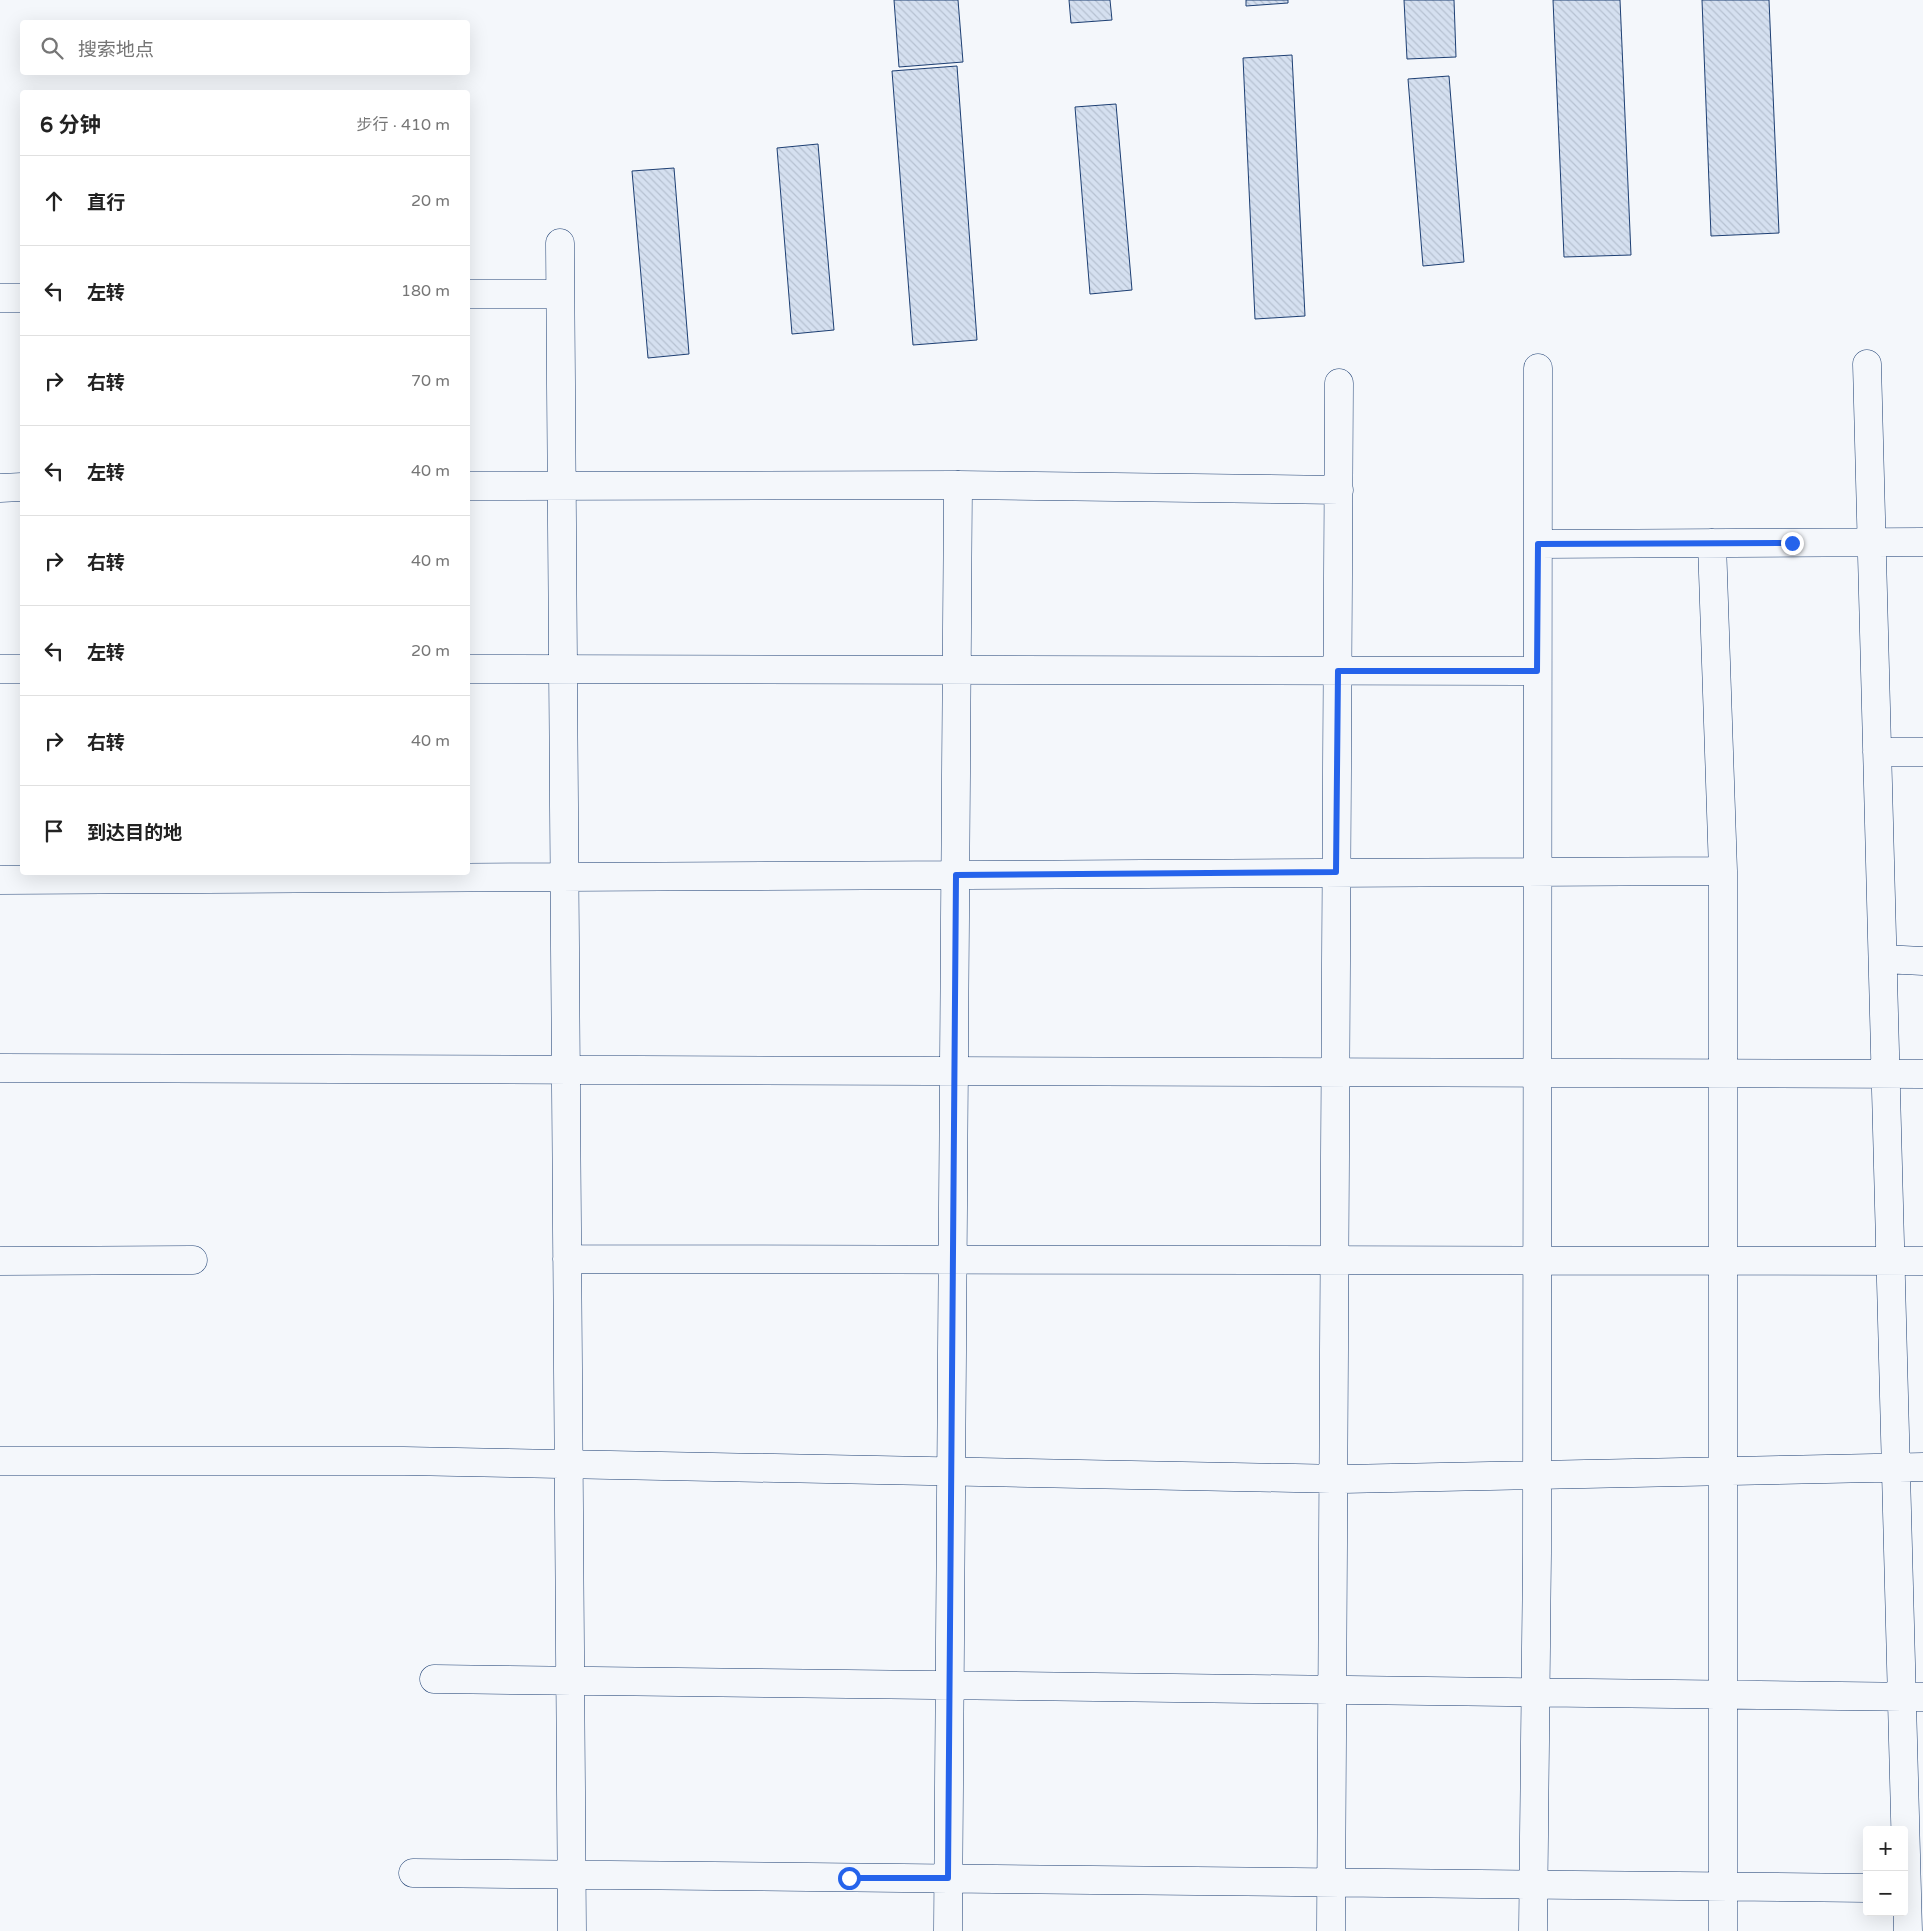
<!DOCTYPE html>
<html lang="zh">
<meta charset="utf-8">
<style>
body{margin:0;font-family:"Varela Round","Noto Sans SC",sans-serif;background:#f2f2f2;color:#222}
.controls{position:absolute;right:15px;bottom:15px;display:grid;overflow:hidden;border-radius:5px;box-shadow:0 5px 20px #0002}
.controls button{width:45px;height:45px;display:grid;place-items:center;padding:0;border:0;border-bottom:1px solid #e0e0e0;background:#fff;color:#222;font:25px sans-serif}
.stop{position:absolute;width:15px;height:15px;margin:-11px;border:4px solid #2563eb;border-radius:50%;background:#fff}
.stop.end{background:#2563eb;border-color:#fff;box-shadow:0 1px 5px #0008}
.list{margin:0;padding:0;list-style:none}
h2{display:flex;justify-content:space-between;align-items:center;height:65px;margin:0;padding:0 20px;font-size:21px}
h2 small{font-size:16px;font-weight:400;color:#767676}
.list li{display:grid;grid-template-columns:32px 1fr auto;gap:15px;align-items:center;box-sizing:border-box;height:90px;padding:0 20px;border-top:1px solid #e0e0e0}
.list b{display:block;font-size:19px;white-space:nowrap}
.list em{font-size:16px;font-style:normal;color:#767676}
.icon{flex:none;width:28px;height:28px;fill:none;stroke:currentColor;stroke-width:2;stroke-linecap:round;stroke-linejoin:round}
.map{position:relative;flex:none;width:1923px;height:1931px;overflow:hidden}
.search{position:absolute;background:#fff;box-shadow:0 5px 20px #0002;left:20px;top:20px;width:450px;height:55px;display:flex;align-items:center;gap:12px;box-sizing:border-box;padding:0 18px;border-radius:5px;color:#767676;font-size:19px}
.panel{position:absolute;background:#fff;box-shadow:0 5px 20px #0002;left:20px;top:90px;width:450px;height:785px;border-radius:5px}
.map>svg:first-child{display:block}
</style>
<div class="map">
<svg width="1923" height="1931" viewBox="0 0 1923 1931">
<defs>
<pattern id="building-back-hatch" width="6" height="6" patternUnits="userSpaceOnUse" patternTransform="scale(1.25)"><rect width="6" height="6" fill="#d5e0f0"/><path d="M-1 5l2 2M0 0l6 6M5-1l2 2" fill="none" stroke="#b6c1d1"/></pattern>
</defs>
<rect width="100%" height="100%" fill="#f4f7fb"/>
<!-- building -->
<path fill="url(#building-back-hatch)" stroke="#1d3f73" d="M894,0H958L963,62L899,67Z
M1069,0H1110L1112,20L1071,23Z
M1246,0H1288V3L1246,6Z
M1404,0H1454L1456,57L1407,59Z
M1553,0H1620L1631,255L1564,257Z
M1702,0H1769L1779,233L1711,236Z
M1292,55L1305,316L1255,319L1243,58Z
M957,66L977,340L913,345L892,71Z
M1449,76L1464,262L1423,266L1408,79Z
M1116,104L1132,290L1090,294L1075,107Z
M818,144L834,330L792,334L777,148Z
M674,168L689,354L648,358L632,171Z"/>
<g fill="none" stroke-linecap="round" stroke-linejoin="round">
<defs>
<path id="minor" d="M560,243L572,1931
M468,294H560
M0,298H22
M1867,364L1908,1931
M468,486L958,485L1339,490
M0,488L22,487
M1712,543L1723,871V1931
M1538,544L1923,542
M0,669H22
M468,669L1537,671
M1877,752H1923
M0,880L1723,871
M1883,959L1923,961
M0,1068L1923,1074
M567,1259L1923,1261
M0,1261L193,1260
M0,1461H404L1343,1479L1923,1467
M434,1679L1923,1697
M413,1873L1867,1888
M948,1931L958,485
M1331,1931L1339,383
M1533,1931L1537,1553L1538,368"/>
</defs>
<!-- minor casing -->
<use href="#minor" stroke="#1d3f73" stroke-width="29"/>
<!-- minor -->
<use href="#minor" stroke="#f4f7fb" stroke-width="28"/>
</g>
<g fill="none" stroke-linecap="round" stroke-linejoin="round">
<!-- route -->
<path stroke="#2563eb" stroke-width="6" d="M849,1878H948L956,875L1336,872L1338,671H1537L1538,544L1792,543"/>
</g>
</svg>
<div class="controls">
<button>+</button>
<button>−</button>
</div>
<div class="stop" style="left:849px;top:1878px"></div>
<div class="stop end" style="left:1792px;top:543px"></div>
<div class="search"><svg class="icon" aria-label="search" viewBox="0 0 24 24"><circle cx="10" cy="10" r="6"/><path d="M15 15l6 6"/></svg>搜索地点</div>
<section class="panel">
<h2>6 分钟<small>步行 · 410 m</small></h2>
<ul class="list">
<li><svg class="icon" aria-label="ahead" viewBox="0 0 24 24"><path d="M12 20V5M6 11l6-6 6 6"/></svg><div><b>直行</b></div><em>20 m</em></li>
<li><svg class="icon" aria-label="left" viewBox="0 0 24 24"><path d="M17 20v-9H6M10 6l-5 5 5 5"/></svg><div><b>左转</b></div><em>180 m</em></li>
<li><svg class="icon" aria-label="right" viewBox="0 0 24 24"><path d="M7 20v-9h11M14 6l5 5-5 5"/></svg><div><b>右转</b></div><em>70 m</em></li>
<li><svg class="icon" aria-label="left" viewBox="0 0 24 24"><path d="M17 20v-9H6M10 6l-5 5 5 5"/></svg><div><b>左转</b></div><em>40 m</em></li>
<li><svg class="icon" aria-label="right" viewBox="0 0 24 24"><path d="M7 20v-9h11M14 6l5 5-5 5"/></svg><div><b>右转</b></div><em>40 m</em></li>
<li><svg class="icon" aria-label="left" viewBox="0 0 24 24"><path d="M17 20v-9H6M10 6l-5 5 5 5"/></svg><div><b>左转</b></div><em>20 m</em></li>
<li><svg class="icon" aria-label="right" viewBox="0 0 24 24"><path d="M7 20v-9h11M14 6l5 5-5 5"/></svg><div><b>右转</b></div><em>40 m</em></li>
<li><svg class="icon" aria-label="arrive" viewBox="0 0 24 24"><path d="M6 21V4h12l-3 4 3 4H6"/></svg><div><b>到达目的地</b></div></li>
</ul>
</section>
</div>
